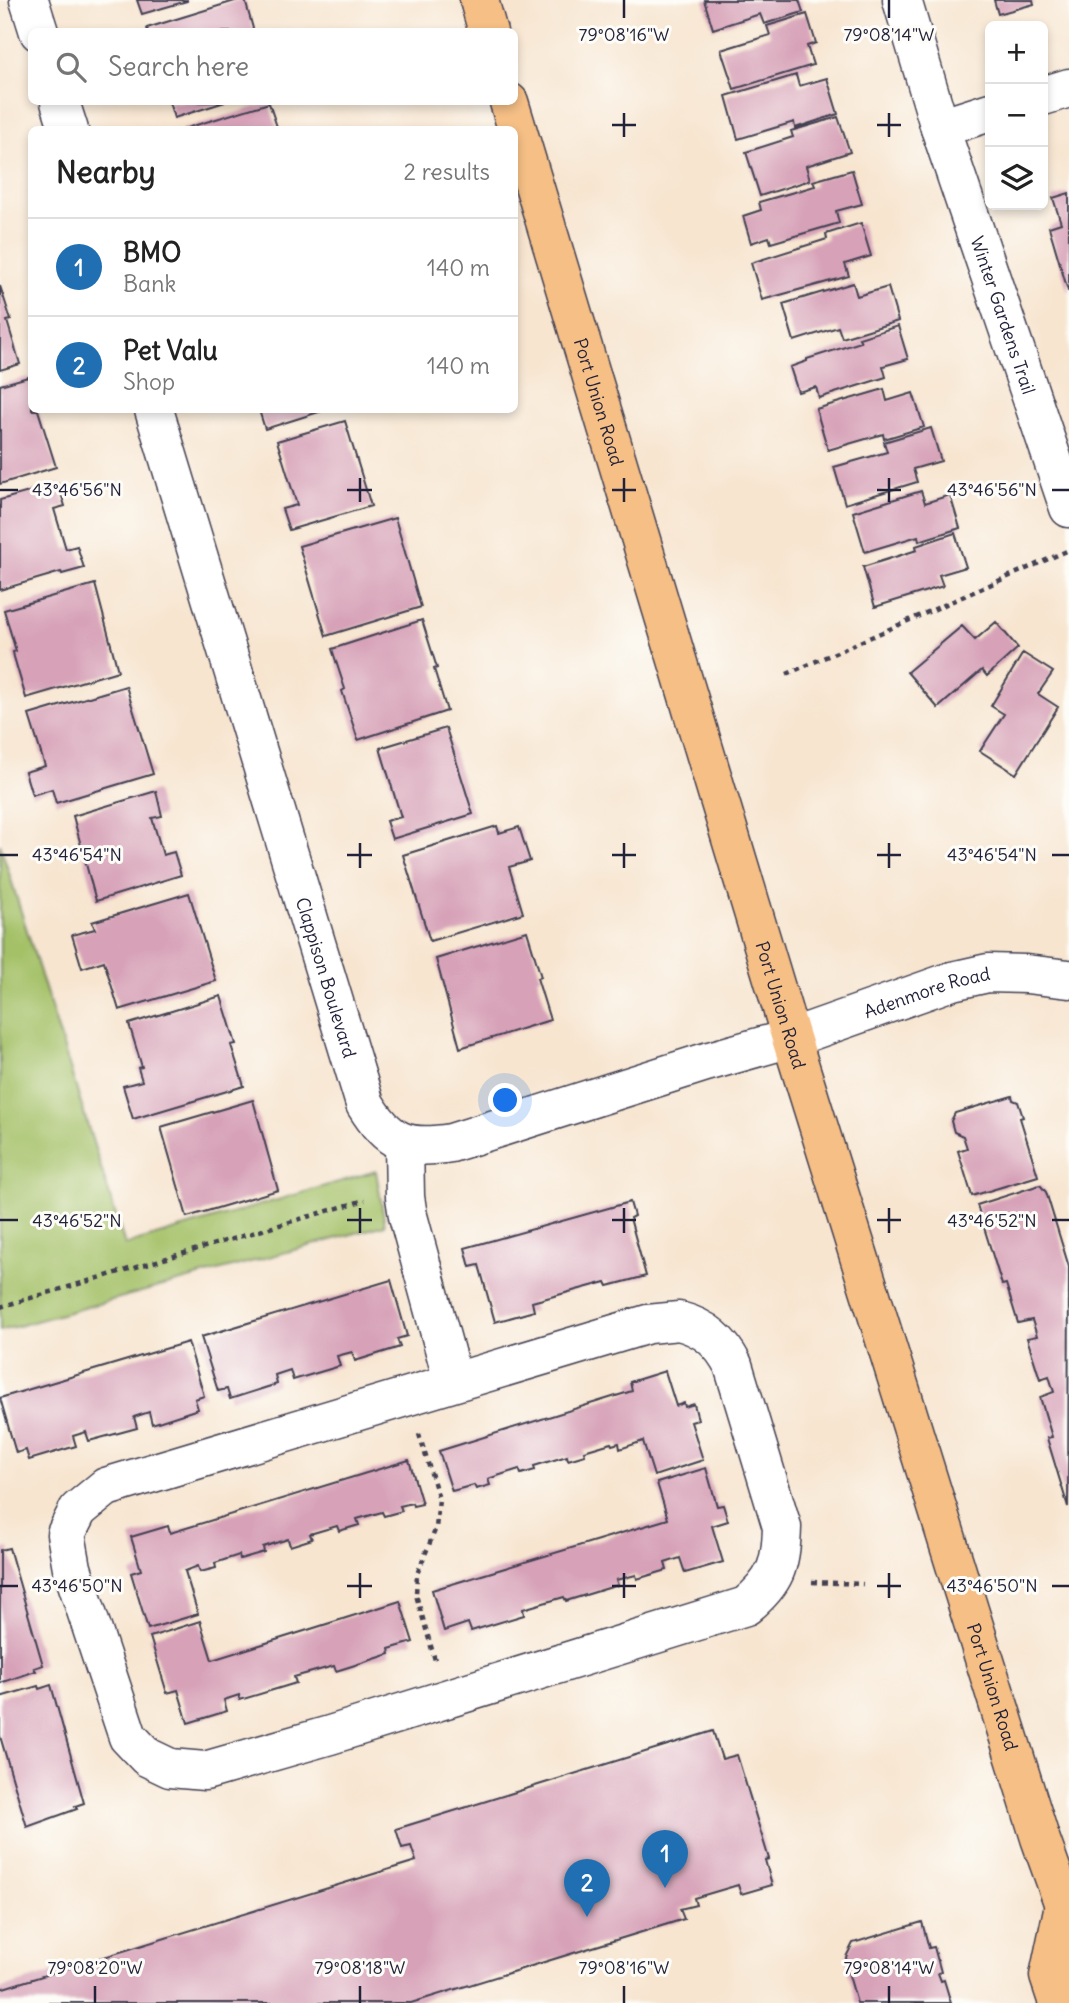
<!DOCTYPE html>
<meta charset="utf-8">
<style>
body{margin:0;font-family:Delius,sans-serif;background:#f6f6f6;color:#222}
.controls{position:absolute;right:21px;top:21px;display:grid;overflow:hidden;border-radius:10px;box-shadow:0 4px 10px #0003}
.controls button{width:63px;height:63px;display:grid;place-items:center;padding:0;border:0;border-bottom:2px solid #e0e0e0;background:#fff;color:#222;font:35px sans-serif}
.you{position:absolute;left:506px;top:1101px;width:24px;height:24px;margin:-18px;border:5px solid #fff;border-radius:50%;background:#1a73e8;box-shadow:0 0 0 10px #1a73e833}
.badge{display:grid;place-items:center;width:46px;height:46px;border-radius:50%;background:#1f6fb2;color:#fff;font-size:23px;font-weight:700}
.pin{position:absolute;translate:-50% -58px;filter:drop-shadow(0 2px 4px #0008)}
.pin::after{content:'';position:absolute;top:37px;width:24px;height:21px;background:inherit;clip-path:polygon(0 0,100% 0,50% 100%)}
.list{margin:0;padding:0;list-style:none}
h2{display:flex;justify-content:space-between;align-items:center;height:91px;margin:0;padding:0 28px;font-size:30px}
h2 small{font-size:23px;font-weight:400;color:#767676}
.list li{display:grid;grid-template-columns:46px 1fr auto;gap:21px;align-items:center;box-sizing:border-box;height:98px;padding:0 28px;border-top:2px solid #e0e0e0}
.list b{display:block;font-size:26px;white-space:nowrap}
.list p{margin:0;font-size:23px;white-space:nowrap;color:#767676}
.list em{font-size:23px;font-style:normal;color:#767676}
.icon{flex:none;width:38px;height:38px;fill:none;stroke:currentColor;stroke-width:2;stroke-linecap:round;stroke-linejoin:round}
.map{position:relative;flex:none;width:1069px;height:2003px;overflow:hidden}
.search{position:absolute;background:#fff;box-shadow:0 4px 10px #0003;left:28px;top:28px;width:490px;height:77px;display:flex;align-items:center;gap:18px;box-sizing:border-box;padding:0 24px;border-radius:10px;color:#767676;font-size:26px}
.panel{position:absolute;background:#fff;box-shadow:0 4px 10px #0003;left:28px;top:126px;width:490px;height:287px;border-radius:10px}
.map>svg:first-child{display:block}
</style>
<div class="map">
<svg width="1069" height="2003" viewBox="0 0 1069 2003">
<rect width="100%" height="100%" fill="#fdfcf7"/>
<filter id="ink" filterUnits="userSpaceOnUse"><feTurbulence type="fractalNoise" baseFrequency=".0143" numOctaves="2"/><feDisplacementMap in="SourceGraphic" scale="14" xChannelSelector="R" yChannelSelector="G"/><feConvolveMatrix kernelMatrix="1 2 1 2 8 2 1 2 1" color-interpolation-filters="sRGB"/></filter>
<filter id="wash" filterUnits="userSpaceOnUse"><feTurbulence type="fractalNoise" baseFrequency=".00686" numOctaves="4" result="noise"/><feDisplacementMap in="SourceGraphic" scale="28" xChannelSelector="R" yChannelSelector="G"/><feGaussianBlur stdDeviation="1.57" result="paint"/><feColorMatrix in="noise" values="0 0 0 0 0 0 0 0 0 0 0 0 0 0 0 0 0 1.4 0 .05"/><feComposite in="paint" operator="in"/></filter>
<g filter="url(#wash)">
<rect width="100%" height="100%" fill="#f7e5d0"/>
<!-- green -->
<path fill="#a4c168" stroke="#637252" stroke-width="2" d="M0,844L125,1245L376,1171L385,1225L0,1331Z"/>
<g id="blocks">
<!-- building -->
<path fill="#d7a2b8" d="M137,0H187V1L142,14Z
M238,0H245L254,32H148L147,28Z
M704,0H799L803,12L764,24L760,14L713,29Z
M994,0H1033L1034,4L998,14Z
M807,14L816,43L807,46L813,65L734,89L721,50L770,35L767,26Z
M796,75L799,86L827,78L838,114L795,128L794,122L738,139L726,96Z
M169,102H225L174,118Z
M269,103L278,130H183V129Z
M838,117L850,152L806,166L810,180L760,196L746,152L793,137L791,131Z
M852,170L862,204L836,211L839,223L771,243L769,237L751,243L743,216L761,210L759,202L815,186L813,181Z
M1069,193V291H1068L1049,227L1061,223L1053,198Z
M861,223L871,256L845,264L849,276L762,300L751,263L827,239L826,234Z
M853,283L857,296L888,287L898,321L842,338L838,327L794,341L783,304Z
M0,286L11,320L7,321L20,364L0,370Z
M898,326L908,359L883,366L886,377L819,398L816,387L798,392L790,367L807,361V359L861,342L859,338Z
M28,377L32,387V410H38L56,467L0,484V385Z
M884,389L887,401L913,393L924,427L884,439L883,434L828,450L816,409Z
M259,410H325L265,429Z
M345,421L371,506L289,530L282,509L297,505L277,441Z
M931,428L941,461L913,469L917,482L845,504L834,467L887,452L884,442Z
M58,484L65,506L54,509L66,549L77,546L84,568L62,574L61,572L0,590V500Z
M921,491L925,503L950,495L960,528L919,541L918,536L865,552L853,512Z
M395,518L421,607L326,636L299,546Z
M955,533L966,567L939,575L943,586L875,607L863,567L917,550L916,546Z
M95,584L118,671L26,698L14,657L13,652L16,651L4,610Z
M422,620L437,668L434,669L447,711L358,740L342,691L345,689L332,649Z
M996,622L1018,648L987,676L982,670L938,708L907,672L962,626L975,640Z
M1023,653L1053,672L1038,694L1058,707L1016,774L980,751L1004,714L991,706Z
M126,686L153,774L56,803L52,789L32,795L25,772L45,766L29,715Z
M446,728L473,814L392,839L386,821L401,817L380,748Z
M156,791L162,816L152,818L163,855L174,852L181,875L96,901L73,816Z
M497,826L499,833L519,827L530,861L509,867L523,913L430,941L403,855Z
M189,893L216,981L119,1010L104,961L82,968L72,935L95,929L92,922Z
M527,931L541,977L537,978L550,1020L460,1048L436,959Z
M221,996L236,1044L231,1045L244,1086L133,1119L123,1086L142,1081L138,1068L142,1067L129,1024Z
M1012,1096L1013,1100L1018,1102L1023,1117L1020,1118L1038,1176L972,1196L958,1151L967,1148L963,1136L954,1132L951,1121L955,1113Z
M253,1100L278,1190L187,1217L161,1127Z
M1040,1185L1046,1192L1069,1267L1068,1507L1047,1438L1052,1437L1040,1397L1054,1392L1049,1376L1040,1379L1027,1338L1037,1336L1032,1320L1018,1323L1006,1284L1002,1285L977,1205Z
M630,1202L634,1216L630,1218L646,1276L608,1286L606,1282L532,1302L534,1311L495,1322L479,1265L470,1267L465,1248Z
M391,1280L407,1336L397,1339L400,1347L355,1361L352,1352L337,1356L340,1366L293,1380L290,1370L275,1375L277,1384L230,1399L227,1389L218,1391L201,1337Z
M188,1342L204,1396L195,1399L198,1409L152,1424L149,1412L134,1417L137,1428L89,1441L86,1432L73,1436L76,1446L29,1460L26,1450L16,1453L0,1398Z
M665,1371L676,1406L684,1403L685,1407L694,1404L698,1420L691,1422L703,1460L654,1476L643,1441L620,1449L619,1443L612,1445L611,1443L584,1451L585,1455L568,1460L567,1456L534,1466L535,1470L521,1474L519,1469L488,1479L490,1485L476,1489L474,1485L452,1491L439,1451L632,1391L630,1382Z
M409,1460L422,1504L413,1506L412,1503L400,1506L402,1511L384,1516L382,1512L357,1519L359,1525L339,1531L337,1526L310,1534L312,1539L290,1546L288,1539L263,1547L264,1552L240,1559L239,1555L215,1563L216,1568L200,1572L198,1566L185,1571L198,1614L148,1629L131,1573L141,1570L131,1537L168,1526L170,1533Z
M706,1468L717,1506L723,1505L728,1521L712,1526L723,1562L685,1573L680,1558L665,1563L667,1570L637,1579L636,1575L616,1580L618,1585L566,1601L564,1597L523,1609L524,1615L471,1631L468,1623L444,1631L432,1590L668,1519L657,1483Z
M9,1548L43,1665L34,1668L36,1671L0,1683V1550Z
M400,1601L413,1642L389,1649L390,1654L336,1671L334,1666L294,1677L296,1683L240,1700L239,1695L224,1700L227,1711L188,1723L178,1690L167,1693L150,1637L200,1621L212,1660Z
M51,1685L84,1803L75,1806L77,1809L27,1827L0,1736V1697L38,1686L39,1689Z
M713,1731L722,1759L737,1755L769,1859L765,1860L772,1885L741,1894L738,1885L694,1898L696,1905L680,1909L684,1919L411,2003H0V1989L416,1861L411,1846L402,1848L396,1829Z
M922,1922L929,1948L934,1947L941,1972L938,1973L941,1981L944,1980L951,2003H857L846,1965H847L846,1957L853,1943Z"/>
</g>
</g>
<g filter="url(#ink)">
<use href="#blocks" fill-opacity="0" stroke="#423f51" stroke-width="2"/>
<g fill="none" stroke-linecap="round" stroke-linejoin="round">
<defs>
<g id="minor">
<path d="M29,0L39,32"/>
<path id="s1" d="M902,0L940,128L1069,508"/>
<path d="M1043,96L1069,88"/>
<path d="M60,102L69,130"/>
<path d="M940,128L990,112"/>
<path id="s2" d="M154,410L365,1104C389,1143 406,1150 451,1143L706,1062L791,1038L952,981L988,973L1026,974L1069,979"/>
<path d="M404,1144L405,1197L408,1216L453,1381"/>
<path d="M679,1321C706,1328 720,1341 733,1365L782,1527C781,1565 776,1581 746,1606L330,1735L205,1771L170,1768L147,1757L128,1737L72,1568L66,1534L78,1510L106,1487L648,1324Z"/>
</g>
<g id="major">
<path d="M479,0L488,32"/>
<path id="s3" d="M509,102L791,1038L1040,1838L1064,1905L1069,1909"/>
<path d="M1058,2003L1049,1976L1064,1905"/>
</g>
</defs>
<!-- minor casing -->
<use href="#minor" stroke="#423f51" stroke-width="41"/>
<!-- major casing -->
<use href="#major" stroke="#423f51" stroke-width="41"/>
<!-- path -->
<path stroke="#423f51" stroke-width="4.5" stroke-dasharray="5 5" stroke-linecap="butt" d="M787,674L1069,550
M0,1307L365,1200
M419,1434L439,1499L436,1528L417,1574L416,1595L435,1660
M812,1582L863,1584"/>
<!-- minor -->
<use href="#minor" stroke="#fff" stroke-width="38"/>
<!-- major -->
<use href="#major" stroke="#f5bf86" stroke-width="38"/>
</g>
</g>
<!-- ticks -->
<path fill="none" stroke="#22223b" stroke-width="2.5" d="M624,0V18M889,0V18M624,113V137M889,113V137M612,125H636M877,125H901M360,478V502M624,478V502M889,478V502M0,490H18M347,490H372M612,490H636M877,490H901M1052,490H1069M360,843V868M624,843V868M889,843V868M0,855H18M347,855H372M612,855H636M877,855H901M1052,855H1069M360,1208V1233M624,1208V1233M889,1208V1233M0,1220H18M347,1220H372M612,1220H636M877,1220H901M1052,1220H1069M360,1573V1598M624,1573V1598M889,1573V1598M0,1586H18M347,1586H372M612,1586H636M877,1586H901M1052,1586H1069M95,1986V2003M360,1986V2003M624,1986V2003M889,1986V2003"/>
<g text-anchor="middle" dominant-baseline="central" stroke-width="6" stroke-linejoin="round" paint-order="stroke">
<!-- street labels -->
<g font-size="18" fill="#22223b" stroke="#fdfcf7">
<text stroke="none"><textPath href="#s1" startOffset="331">Winter Gardens Trail</textPath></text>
<text stroke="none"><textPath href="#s3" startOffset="313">Port Union Road</textPath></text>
<text stroke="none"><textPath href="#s2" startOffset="593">Clappison Boulevard</textPath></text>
<text stroke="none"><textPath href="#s2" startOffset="1328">Adenmore Road</textPath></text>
<text stroke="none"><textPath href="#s3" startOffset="943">Port Union Road</textPath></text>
<text stroke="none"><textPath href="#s3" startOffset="1657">Port Union Road</textPath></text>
</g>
</g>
<g font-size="18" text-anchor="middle" fill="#22223b" stroke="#fdfcf7" stroke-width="6" stroke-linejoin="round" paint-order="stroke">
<text x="624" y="41">79°08'16"W</text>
<text x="889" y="41">79°08'14"W</text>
<text x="77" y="496">43°46'56"N</text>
<text x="992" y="496">43°46'56"N</text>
<text x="77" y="861">43°46'54"N</text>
<text x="992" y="861">43°46'54"N</text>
<text x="77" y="1227">43°46'52"N</text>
<text x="992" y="1227">43°46'52"N</text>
<text x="77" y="1592">43°46'50"N</text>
<text x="992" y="1592">43°46'50"N</text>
<text x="95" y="1974">79°08'20"W</text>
<text x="360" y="1974">79°08'18"W</text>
<text x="624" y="1974">79°08'16"W</text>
<text x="889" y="1974">79°08'14"W</text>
</g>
</svg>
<div class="controls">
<button>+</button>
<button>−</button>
<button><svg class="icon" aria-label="layers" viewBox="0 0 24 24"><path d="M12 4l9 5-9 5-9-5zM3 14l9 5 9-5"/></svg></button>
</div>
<div class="you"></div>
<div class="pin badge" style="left:665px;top:1888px">1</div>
<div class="pin badge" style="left:587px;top:1917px">2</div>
<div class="search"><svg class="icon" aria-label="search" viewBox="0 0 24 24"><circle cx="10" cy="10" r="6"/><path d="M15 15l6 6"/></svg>Search here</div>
<section class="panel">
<h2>Nearby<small>2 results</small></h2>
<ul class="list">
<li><span class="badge">1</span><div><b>BMO</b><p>Bank</p></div><em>140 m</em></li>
<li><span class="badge">2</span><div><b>Pet Valu</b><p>Shop</p></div><em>140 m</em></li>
</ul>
</section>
</div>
